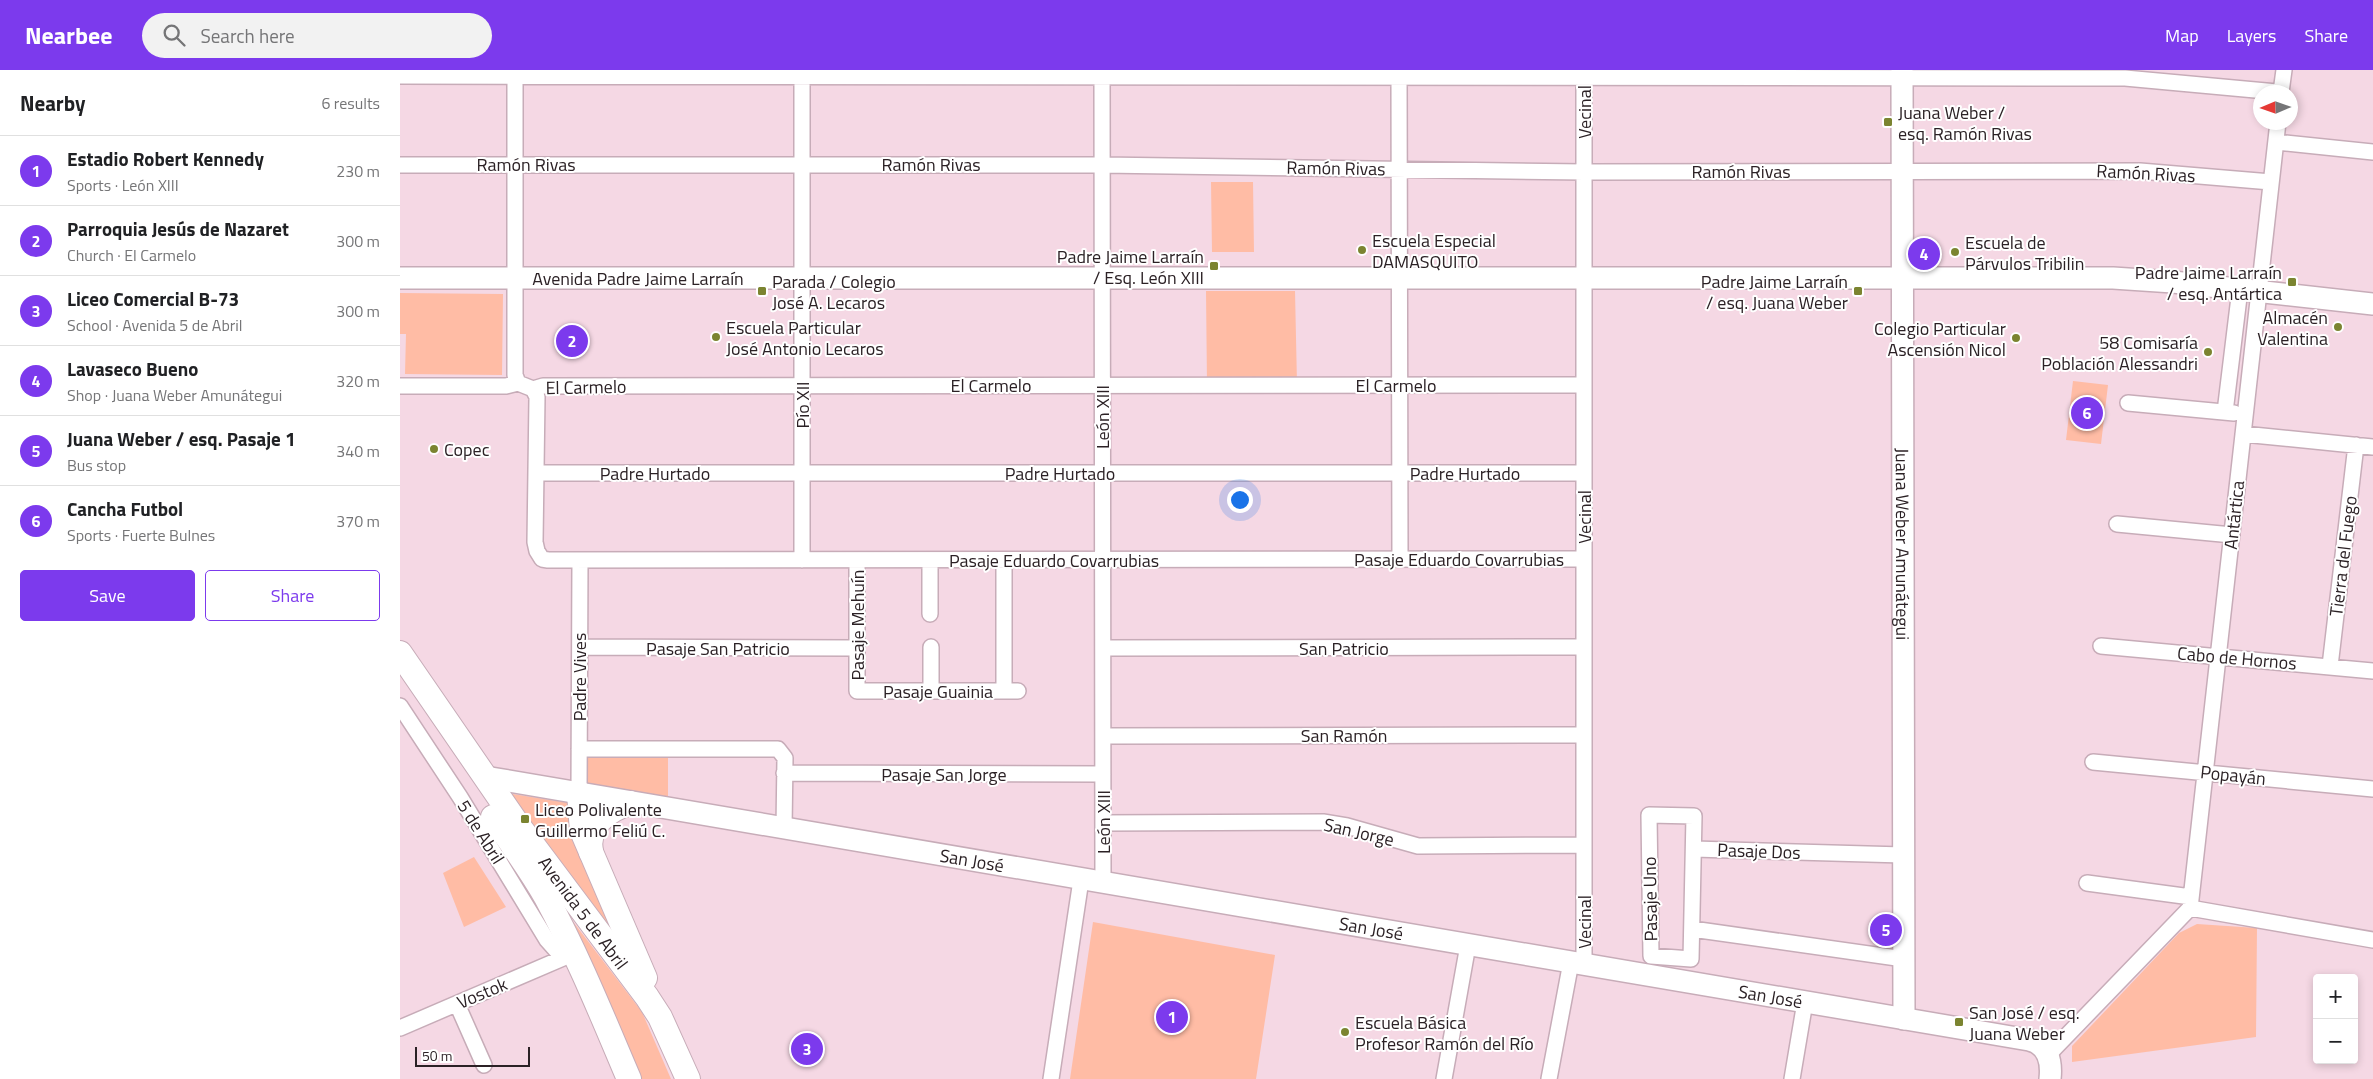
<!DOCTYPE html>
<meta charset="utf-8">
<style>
body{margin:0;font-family:"Titillium Web",sans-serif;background:#f2f2f2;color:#202124}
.controls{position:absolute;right:15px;bottom:15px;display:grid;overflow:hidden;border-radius:5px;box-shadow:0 2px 8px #0003}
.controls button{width:45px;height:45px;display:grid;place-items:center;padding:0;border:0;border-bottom:1px solid #e0e0e0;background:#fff;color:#202124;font:25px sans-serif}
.compass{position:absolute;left:1853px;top:15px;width:45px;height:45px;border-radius:50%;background:#fff;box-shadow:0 2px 8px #0003;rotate:268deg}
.scale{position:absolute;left:15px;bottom:12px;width:115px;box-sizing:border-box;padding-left:5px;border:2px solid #2b2125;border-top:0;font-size:14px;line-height:18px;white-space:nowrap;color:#2b2125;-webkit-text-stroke:4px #fff;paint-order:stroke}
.you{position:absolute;left:839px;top:429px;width:18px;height:18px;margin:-12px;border:4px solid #fff;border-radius:50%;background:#1a73e8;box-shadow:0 0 0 8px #1a73e833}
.badge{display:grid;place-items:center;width:32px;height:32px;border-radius:50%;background:#7c3aed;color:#fff;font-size:16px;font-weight:700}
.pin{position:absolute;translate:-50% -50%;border:2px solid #fff;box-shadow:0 1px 5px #0006}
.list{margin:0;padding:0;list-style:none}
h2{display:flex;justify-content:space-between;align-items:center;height:65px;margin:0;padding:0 20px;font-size:21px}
h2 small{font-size:16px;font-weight:400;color:#757577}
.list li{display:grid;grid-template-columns:32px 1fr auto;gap:15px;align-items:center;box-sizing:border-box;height:70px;padding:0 20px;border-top:1px solid #e0e0e0}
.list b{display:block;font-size:19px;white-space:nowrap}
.list p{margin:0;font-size:16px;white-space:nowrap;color:#757577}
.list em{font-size:16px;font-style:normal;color:#757577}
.actions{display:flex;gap:10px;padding:15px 20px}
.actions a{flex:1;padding:11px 0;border:1px solid #7c3aed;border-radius:5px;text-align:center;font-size:18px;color:#7c3aed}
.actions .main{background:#7c3aed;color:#fff}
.icon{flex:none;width:28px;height:28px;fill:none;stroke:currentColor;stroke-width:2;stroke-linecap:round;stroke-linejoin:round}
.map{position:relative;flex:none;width:1973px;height:1009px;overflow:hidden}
header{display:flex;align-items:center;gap:30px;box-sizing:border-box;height:70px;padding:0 25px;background:#7c3aed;color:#fff}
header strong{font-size:24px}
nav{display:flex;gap:28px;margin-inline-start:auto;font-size:18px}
.search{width:350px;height:45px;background:#f2f2f2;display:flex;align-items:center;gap:12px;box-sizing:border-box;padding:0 18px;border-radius:28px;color:#757577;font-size:19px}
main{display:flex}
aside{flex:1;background:#fff}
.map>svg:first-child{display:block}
</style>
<header>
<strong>Nearbee</strong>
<div class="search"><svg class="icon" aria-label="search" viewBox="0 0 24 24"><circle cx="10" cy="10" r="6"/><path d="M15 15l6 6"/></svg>Search here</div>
<nav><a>Map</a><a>Layers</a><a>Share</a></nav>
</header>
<main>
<aside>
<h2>Nearby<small>6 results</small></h2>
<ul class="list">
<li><span class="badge">1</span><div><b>Estadio Robert Kennedy</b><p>Sports · León XIII</p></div><em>230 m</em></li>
<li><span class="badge">2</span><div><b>Parroquia Jesús de Nazaret</b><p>Church · El Carmelo</p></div><em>300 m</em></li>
<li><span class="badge">3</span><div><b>Liceo Comercial B-73</b><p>School · Avenida 5 de Abril</p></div><em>300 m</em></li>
<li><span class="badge">4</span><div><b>Lavaseco Bueno</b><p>Shop · Juana Weber Amunátegui</p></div><em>320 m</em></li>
<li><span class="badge">5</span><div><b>Juana Weber / esq. Pasaje 1</b><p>Bus stop</p></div><em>340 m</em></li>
<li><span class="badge">6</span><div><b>Cancha Futbol</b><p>Sports · Fuerte Bulnes</p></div><em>370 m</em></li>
</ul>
<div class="actions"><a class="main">Save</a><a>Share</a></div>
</aside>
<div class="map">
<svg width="1973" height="1009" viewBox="0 0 1973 1009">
<rect width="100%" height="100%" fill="#f5d8e4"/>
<!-- green -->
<path fill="#ffbca5" d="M811,112H853L854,182H812Z
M806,221H895L897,314L807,315Z
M0,223L103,224L102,305L5,304L6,264H0Z
M1673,311L1708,315L1701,374L1666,370Z
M188,684L268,685V733L187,721Z
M107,723L169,733L215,866Z
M74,787L106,837L64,857L43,803Z
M168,845L242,942L271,1009H239Z
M693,852L875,885L856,1009H670Z
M1797,854L1857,858L1856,967L1672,992V976L1779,863Z"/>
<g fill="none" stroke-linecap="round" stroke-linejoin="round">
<defs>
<path id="street" d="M115,0V305L118,313
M402,0V490
M702,0L703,814
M999,0L1000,489
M1184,0V894
M0,6L1725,8L1877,22
M1881,22L1884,0
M1876,72L1973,82
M0,95H702L1184,102L1740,101L1871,112
M0,316H106L118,313L133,319L143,316L1184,315
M133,319L137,327L135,472L137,481L142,489L148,490L1184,489
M1728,333L1834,343
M1825,342L1840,219
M1843,364L1973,377
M136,403H1184
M1717,454L1832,465
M457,490V621H618
M530,490V544
M1701,576L1973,601
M180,577L457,578
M531,577V621
M703,578L1184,577
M1930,596L1956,375
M604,621V490
M0,636L60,727L147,870L163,888L0,958
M703,666L1184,665
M179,679H378L385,688L384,759
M1693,692L1973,719
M384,703L703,704
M179,723L180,490
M1249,745L1294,746L1291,889L1251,886Z
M703,753L923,752L947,756L1018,776L1184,775
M1294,779L1503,785
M1687,813L1791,827
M1790,838L1878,52
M1790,838L1973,870
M1292,859L1504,889
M57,934L84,995
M1648,985L1790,838
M651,1009L681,810
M1044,1009L1068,875
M1149,1009L1171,892
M1392,1009L1405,932"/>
<g id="secondary">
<path id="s1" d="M1502,0L1504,949"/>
<path id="s2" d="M0,208H1713L1773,212L1973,234"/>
<path id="s3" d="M85,707L1629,970C1648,974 1652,991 1650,1009"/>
</g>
<g id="primary">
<path id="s4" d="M0,583L121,759L247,927L260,947L288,1009"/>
<path d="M179,723L182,761L245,908"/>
<path d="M93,747C111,773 130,799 146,827C178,886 203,948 229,1009"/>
<path d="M191,782C186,756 207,740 230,733"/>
</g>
</defs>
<!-- street casing -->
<use href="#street" stroke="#c7acb8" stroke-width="18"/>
<!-- secondary casing -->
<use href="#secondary" stroke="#c7acb8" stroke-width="24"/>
<!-- primary casing -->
<use href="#primary" stroke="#c7acb8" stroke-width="26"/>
<!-- street -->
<use href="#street" stroke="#fff" stroke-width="15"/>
<!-- secondary -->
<use href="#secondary" stroke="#fff" stroke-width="21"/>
<!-- primary -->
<use href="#primary" stroke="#fff" stroke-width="24"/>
</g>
<!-- markers -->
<g fill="#7b8430" stroke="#fff" stroke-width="2">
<rect x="1483" y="47" width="10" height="10" rx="2.5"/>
<circle cx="962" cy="180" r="5"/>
<circle cx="1555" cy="182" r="5"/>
<rect x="809" y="191" width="10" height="10" rx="2.5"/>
<rect x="1887" y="207" width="10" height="10" rx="2.5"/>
<rect x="357" y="216" width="10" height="10" rx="2.5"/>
<rect x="1453" y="216" width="10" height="10" rx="2.5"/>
<circle cx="1938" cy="257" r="5"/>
<circle cx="316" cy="267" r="5"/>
<circle cx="1616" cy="268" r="5"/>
<circle cx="1808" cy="282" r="5"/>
<circle cx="34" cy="379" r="5"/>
<rect x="120" y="744" width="10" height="10" rx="2.5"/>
<rect x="1554" y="947" width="10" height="10" rx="2.5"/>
<circle cx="945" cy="962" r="5"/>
</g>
<g text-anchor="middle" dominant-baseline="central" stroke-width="4" stroke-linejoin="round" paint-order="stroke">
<!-- street labels -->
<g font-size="18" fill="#2b2125" stroke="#fff">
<text transform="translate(1184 42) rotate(-90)">Vecinal</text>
<text x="126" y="94">Ramón Rivas</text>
<text x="531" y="94">Ramón Rivas</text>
<text transform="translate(936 98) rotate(1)">Ramón Rivas</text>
<text x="1341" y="101">Ramón Rivas</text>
<text transform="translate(1746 103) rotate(3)">Ramón Rivas</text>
<text stroke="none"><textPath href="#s2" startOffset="238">Avenida Padre Jaime Larraín</textPath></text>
<text x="591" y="315">El Carmelo</text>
<text x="996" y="315">El Carmelo</text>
<text transform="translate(186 317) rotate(-1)">El Carmelo</text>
<text transform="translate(402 335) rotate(-90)">Pío XII</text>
<text transform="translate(702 347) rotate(-90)">León XIII</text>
<text x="255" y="403">Padre Hurtado</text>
<text x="660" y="403">Padre Hurtado</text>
<text x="1065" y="403">Padre Hurtado</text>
<text transform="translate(1834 445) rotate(-84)">Antártica</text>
<text transform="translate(1184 447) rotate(-90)">Vecinal</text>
<text stroke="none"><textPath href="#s1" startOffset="474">Juana Weber Amunátegui</textPath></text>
<text transform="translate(1943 486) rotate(-83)">Tierra del Fuego</text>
<text x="1059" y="489">Pasaje Eduardo Covarrubias</text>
<text x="654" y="490">Pasaje Eduardo Covarrubias</text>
<text transform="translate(457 555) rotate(-90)">Pasaje Mehuín</text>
<text x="318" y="578">Pasaje San Patricio</text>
<text x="944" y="578">San Patricio</text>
<text transform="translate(1837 588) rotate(5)">Cabo de Hornos</text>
<text transform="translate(179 607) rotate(-90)">Padre Vives</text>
<text x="538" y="621">Pasaje Guainia</text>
<text x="944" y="665">San Ramón</text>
<text x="544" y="704">Pasaje San Jorge</text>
<text transform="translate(1833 705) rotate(6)">Popayán</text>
<text transform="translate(703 752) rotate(-90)">León XIII</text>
<text transform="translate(81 762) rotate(58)">5 de Abril</text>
<text transform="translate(959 762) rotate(13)">San Jorge</text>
<text transform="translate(1359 781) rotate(2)">Pasaje Dos</text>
<text stroke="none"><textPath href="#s3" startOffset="494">San José</textPath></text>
<text transform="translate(1250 829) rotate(-91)">Pasaje Uno</text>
<text stroke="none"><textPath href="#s4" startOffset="318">Avenida 5 de Abril</textPath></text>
<text transform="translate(1184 852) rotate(-90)">Vecinal</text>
<text stroke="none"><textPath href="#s3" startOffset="899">San José</textPath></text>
<text transform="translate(82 923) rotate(-23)">Vostok</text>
<text stroke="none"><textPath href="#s3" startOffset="1304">San José</textPath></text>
</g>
<!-- poi labels -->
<g font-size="18" fill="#2b2125" stroke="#fff" text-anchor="start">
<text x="1498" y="42">Juana Weber /<tspan x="1498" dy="21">esq. Ramón Rivas</tspan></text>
<text x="972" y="170">Escuela Especial<tspan x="972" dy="21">DAMASQUITO</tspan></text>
<text x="1565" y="172">Escuela de<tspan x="1565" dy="21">Párvulos Tribilin</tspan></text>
<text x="804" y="186" text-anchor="end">Padre Jaime Larraín<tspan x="804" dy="21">/ Esq. León XIII</tspan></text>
<text x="1882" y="202" text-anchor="end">Padre Jaime Larraín<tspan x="1882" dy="21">/ esq. Antártica</tspan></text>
<text x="372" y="211">Parada / Colegio<tspan x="372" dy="21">José A. Lecaros</tspan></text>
<text x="1448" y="211" text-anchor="end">Padre Jaime Larraín<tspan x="1448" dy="21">/ esq. Juana Weber</tspan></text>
<text x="1928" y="247" text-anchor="end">Almacén<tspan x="1928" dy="21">Valentina</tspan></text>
<text x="326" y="257">Escuela Particular<tspan x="326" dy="21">José Antonio Lecaros</tspan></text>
<text x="1606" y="258" text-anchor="end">Colegio Particular<tspan x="1606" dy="21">Ascensión Nicol</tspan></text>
<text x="1798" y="272" text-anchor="end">58 Comisaría<tspan x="1798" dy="21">Población Alessandri</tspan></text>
<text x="44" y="379">Copec</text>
<text x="135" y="739">Liceo Polivalente<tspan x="135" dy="21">Guillermo Feliú C.</tspan></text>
<text x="1569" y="942">San José / esq.<tspan x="1569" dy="21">Juana Weber</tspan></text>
<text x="955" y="952">Escuela Básica<tspan x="955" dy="21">Profesor Ramón del Río</tspan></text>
</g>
</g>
</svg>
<div class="controls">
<button>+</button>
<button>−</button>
</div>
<svg class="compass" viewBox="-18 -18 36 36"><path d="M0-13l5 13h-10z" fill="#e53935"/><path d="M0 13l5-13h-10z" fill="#757577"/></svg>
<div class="scale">50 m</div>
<div class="you"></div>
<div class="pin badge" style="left:772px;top:947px">1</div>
<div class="pin badge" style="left:172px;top:271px">2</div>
<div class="pin badge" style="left:407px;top:979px">3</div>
<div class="pin badge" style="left:1524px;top:184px">4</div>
<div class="pin badge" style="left:1486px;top:860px">5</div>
<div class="pin badge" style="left:1687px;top:343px">6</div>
</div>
</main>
